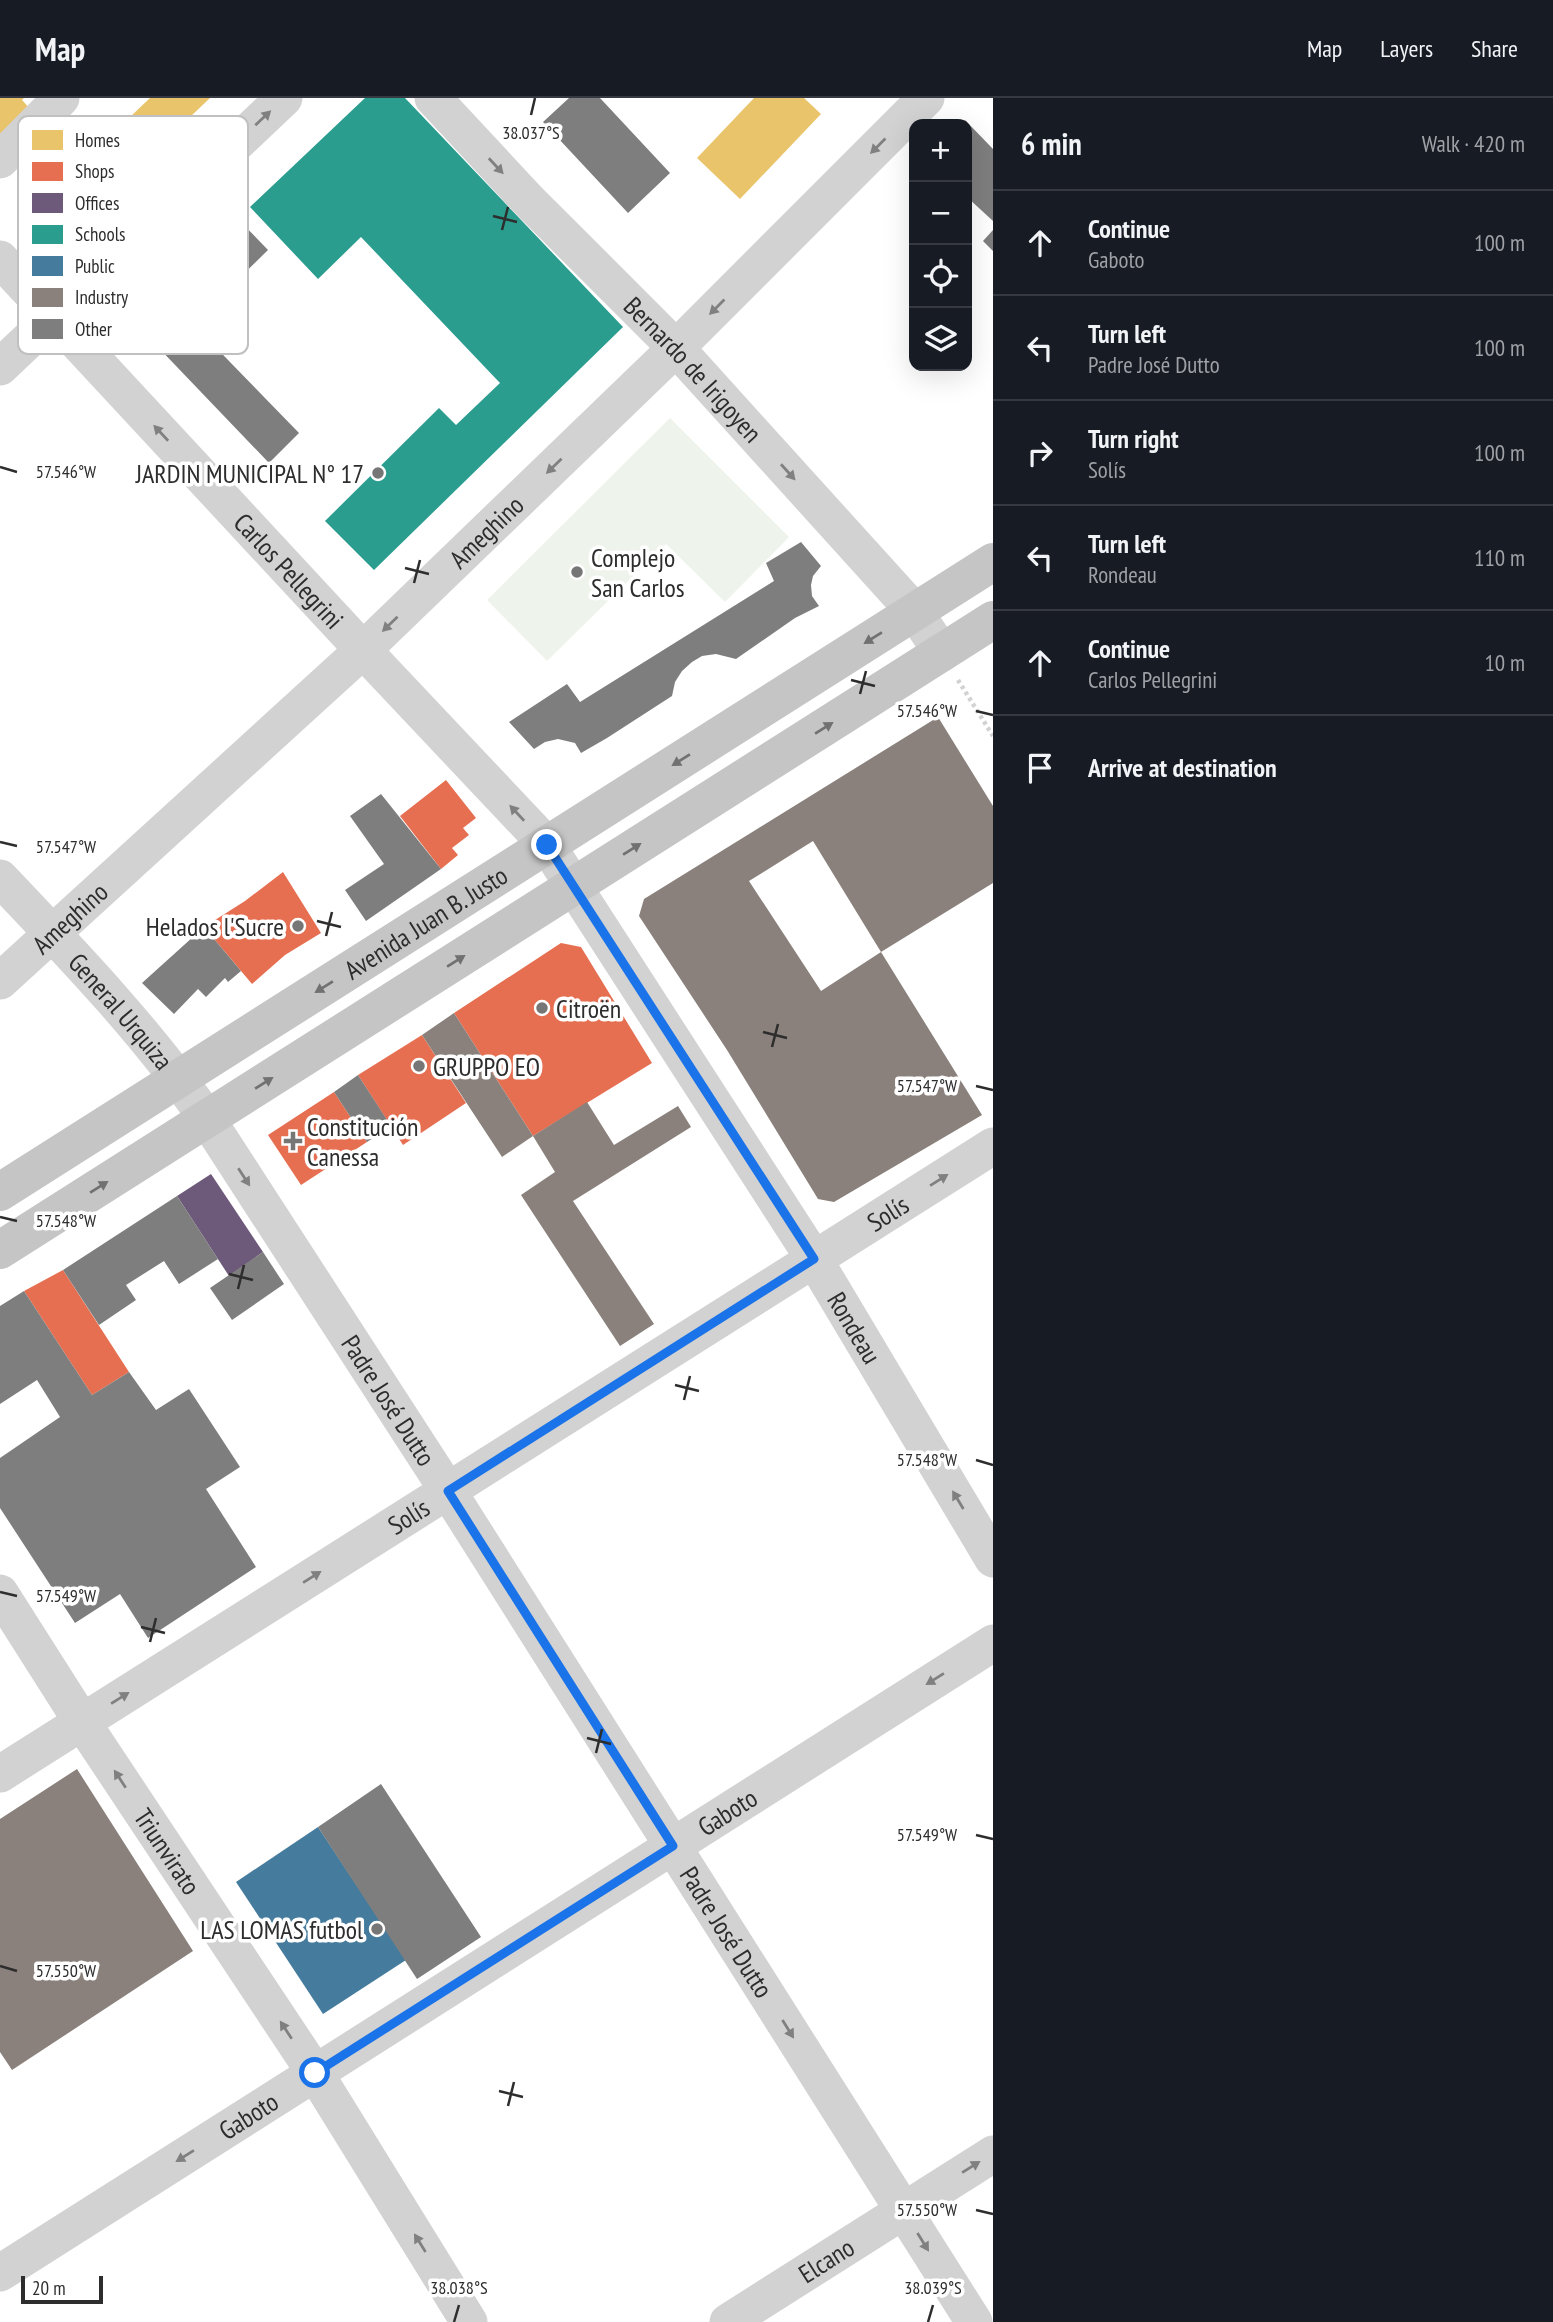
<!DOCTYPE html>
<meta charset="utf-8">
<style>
body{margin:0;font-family:"PT Sans Narrow",sans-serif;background:#20242c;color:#f1f3f6}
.controls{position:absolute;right:21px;top:21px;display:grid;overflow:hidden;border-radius:14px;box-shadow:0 7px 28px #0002}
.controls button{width:63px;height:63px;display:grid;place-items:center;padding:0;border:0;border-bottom:2px solid #363941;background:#171b24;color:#f1f3f6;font:35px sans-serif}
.scale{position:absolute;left:21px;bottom:18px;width:82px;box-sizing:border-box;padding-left:7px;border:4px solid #2d2d2d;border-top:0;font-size:19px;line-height:24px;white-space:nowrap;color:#2d2d2d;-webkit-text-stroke:5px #fff;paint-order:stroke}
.stop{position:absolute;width:21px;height:21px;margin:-16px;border:5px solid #1a73e8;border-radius:50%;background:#fff}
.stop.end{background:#1a73e8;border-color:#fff;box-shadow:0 2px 7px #0008}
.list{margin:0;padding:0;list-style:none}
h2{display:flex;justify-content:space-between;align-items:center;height:91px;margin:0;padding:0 28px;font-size:30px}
h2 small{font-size:23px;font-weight:400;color:#9ea1a6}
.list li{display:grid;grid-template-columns:46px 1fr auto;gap:21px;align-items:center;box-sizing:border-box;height:105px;padding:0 28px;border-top:2px solid #363941}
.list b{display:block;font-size:26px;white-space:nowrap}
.list p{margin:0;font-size:23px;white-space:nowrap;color:#9ea1a6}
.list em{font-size:23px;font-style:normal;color:#9ea1a6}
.icon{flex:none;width:38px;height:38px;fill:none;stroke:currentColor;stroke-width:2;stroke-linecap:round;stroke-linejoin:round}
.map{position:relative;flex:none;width:993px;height:2224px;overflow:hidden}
header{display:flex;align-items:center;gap:42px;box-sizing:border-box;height:98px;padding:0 35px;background:#171b24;border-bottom:2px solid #363941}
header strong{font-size:33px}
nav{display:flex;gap:38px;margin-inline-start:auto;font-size:24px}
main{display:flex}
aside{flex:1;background:#171b24}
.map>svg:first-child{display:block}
</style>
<header>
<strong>Map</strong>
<nav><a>Map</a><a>Layers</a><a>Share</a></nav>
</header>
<main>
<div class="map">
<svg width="993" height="2224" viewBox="0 0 993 2224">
<rect width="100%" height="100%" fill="#fff"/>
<!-- green -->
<path fill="#eef4eb" d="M670,320L789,439L725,504L666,446L547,563L487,502Z"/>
<!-- homes -->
<path fill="#e9c46a" d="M0,0H24L22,2L32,13L0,44Z
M150,0H210L61,142L32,112Z
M754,0H804L821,16L740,101L697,60Z"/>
<!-- shops -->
<path fill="#e76f51" d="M446,682L476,720L463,730L469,737L452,750L458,757L441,771L400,718Z
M283,774L321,835L285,857L252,886L204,829L245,803Z
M561,845L581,849L652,965L533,1038L454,915Z
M422,937L466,1005L403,1047L358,977Z
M334,994L367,1044L301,1087L268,1037Z
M63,1172L129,1274L92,1297L24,1193Z"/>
<!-- offices -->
<path fill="#6d597a" d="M211,1076L263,1154L229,1178L177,1098Z"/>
<!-- schools -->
<path fill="#2a9d8f" d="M365,0H405L623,229L374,472L325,423L439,310L456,327L500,285L361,139L318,181L250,109Z"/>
<!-- public -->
<path fill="#457b9d" d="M318,1729L406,1862L323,1916L236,1784Z"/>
<!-- industry -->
<path fill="#8a817c" d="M938,619L993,708V785L881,854L813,743L749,783L821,893L881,854L982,1017L834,1104L818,1101L727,952L639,818L644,801Z
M454,915L533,1038L502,1059L422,937Z
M587,1004L614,1047L678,1008L691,1029L573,1103L654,1226L620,1248L521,1097L555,1074L533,1038Z
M77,1671L193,1853L12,1972L0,1954V1721Z"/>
<!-- building -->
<path fill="#7e7e7e" d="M569,0H600L670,75L628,115L543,24Z
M965,22L993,51V123L967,99V26H961Z
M238,121L268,152L193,226L299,335L269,365L133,223Z
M993,132V153L983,143Z
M801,444L821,468L813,478L811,487L812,498L819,508L795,520L736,561L716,556L702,558L692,564L682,573L675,584L672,598L607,640L581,655L575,645L558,641L545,644L534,651L509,624L567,586L580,604L774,483L766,465Z
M381,696L441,771L366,823L345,792L384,766L350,718Z
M204,829L241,873L228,884L225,880L206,899L198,891L174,916L142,885Z
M358,977L391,1028L367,1044L334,994Z
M177,1098L218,1161L179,1186L164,1163L126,1187L136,1202L99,1227L63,1172Z
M263,1154L284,1186L232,1222L210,1190Z
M24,1193L92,1297L129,1274L156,1312L189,1291L240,1369L206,1391L256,1469L148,1540L120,1496L75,1525L0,1410V1360L60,1319L37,1282L0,1306V1208Z
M381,1686L481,1839L417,1881L318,1729Z"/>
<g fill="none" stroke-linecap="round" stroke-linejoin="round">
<!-- path -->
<path stroke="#d2d2d2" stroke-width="4.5" stroke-dasharray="3.5 3.5" stroke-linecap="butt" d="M958,582L993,638"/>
<!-- minor -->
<g stroke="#d2d2d2" stroke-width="37">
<path id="s1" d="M433,0L528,102L676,250L915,514L942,555"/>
<path d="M0,62L61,0"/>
<path id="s2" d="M0,161L363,552L547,747L814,1161L993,1461"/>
<path d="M0,269L284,0"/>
<path id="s3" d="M0,780C71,855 149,936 207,1021L448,1393L974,2224"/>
<path id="s4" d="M0,883L363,552L676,250L926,0"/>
<path id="s5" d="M0,1495L82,1624L315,1975L469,2224"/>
<path id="s6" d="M0,1676L993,1048"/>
<path id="s7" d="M0,2175L993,1545"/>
<path id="s8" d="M728,2224L993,2056"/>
</g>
<!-- major -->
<g stroke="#c5c5c5" stroke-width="38">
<path id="s9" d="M0,1094L993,464"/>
<path d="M0,1152L993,522"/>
</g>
</g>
<!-- one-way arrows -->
<defs><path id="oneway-solid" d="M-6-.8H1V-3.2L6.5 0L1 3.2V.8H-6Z" transform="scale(1.75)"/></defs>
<g fill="#808080">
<use href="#oneway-solid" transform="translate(263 20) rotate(-43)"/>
<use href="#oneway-solid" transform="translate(878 48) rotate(135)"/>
<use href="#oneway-solid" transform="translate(496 68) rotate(47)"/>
<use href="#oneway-solid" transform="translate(717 209) rotate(135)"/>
<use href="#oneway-solid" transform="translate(161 335) rotate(-133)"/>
<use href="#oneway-solid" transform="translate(554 368) rotate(136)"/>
<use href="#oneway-solid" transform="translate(788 374) rotate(48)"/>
<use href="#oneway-solid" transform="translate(390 526) rotate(136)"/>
<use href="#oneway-solid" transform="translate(517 715) rotate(-133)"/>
<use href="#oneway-solid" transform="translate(244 1079) rotate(57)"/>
<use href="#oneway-solid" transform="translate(939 1082) rotate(-32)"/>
<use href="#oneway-solid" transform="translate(958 1402) rotate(-121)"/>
<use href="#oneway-solid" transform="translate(312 1479) rotate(-32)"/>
<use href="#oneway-solid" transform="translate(935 1581) rotate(148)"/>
<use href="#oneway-solid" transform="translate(120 1600) rotate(-32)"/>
<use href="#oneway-solid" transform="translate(120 1681) rotate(-123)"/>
<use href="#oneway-solid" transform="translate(788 1931) rotate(58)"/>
<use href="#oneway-solid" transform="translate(286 1932) rotate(-123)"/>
<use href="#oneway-solid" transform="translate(185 2058) rotate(148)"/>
<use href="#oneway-solid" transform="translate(971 2069) rotate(-32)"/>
<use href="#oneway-solid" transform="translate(923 2144) rotate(58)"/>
<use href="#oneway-solid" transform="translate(420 2145) rotate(-122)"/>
</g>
<g fill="#717171">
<use href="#oneway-solid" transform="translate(873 540) rotate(148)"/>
<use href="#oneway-solid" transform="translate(824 630) rotate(-32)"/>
<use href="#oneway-solid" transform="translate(681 662) rotate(148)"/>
<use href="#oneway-solid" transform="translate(632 751) rotate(-32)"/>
<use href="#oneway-solid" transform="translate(456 863) rotate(-32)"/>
<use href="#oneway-solid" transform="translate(324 889) rotate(148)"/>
<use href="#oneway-solid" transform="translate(264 985) rotate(-32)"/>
<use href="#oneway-solid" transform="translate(99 1089) rotate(-32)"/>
</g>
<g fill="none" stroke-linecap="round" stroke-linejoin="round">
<!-- route -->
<path stroke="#1a73e8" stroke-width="9" d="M315,1975L673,1748L448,1393L814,1161L547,747"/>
</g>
<!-- ticks -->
<path fill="none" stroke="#2d2d2d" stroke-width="2.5" d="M531,17L535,0M493,118L517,124M502,132L508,109M0,369L17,374M405,470L429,476M414,485L420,462M851,582L875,588M860,596L866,573M976,613L993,617M0,744L17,748M317,823L341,829M326,838L332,814M763,934L787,940M772,949L778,926M976,988L993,992M0,1119L17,1123M229,1176L253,1182M238,1191L244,1167M675,1287L699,1293M684,1302L690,1278M976,1362L993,1367M0,1494L17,1498M141,1529L165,1535M150,1544L156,1520M587,1640L611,1646M596,1655L602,1631M976,1737L993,1741M0,1868L17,1873M499,1993L523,1999M508,2008L514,1984M976,2112L993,2116M454,2224L459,2207M928,2224L933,2207"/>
<!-- markers -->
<g fill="#767676" stroke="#fff" stroke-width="2.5">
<circle cx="378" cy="375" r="7"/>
<circle cx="577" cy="474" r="7"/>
<circle cx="298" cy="828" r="7"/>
<circle cx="542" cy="910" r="7"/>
<circle cx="419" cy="968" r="7"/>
<path d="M289.5 1032.5h7v7h7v7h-7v7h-7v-7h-7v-7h7z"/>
<circle cx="377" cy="1831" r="7"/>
</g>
<g text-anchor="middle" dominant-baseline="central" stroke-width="7" stroke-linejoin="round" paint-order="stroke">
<!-- street labels -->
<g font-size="26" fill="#2d2d2d" stroke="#fff">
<text stroke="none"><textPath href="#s1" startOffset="376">Bernardo de Irigoyen</textPath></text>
<text stroke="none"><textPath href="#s4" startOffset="662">Ameghino</textPath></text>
<text stroke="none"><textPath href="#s2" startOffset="425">Carlos Pellegrini</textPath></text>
<text stroke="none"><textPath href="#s4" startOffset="94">Ameghino</textPath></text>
<text stroke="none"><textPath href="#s9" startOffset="504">Avenida Juan B. Justo</textPath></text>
<text stroke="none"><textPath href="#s3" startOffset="180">General Urquiza</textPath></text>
<text stroke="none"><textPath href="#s6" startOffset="1050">Solís</textPath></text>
<text stroke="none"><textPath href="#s2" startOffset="1374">Rondeau</textPath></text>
<text stroke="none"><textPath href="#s3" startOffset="653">Padre José Dutto</textPath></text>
<text stroke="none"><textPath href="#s6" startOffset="483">Solís</textPath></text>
<text stroke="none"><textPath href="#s7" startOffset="861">Gaboto</textPath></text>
<text stroke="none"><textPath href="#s5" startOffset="308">Triunvirato</textPath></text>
<text stroke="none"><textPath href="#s3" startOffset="1283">Padre José Dutto</textPath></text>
<text stroke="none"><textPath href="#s7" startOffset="294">Gaboto</textPath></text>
<text stroke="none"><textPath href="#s8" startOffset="116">Elcano</textPath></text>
</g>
<!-- poi labels -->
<g font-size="26" fill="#2d2d2d" stroke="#fff" text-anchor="start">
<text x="364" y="375" text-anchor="end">JARDIN MUNICIPAL N° 17</text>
<text x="591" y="459">Complejo<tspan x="591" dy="30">San Carlos</tspan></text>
<text x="284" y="828" text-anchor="end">Helados l'Sucre</text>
<text x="556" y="910">Citroën</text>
<text x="433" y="968">GRUPPO EO</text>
<text x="307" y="1028">Constitución<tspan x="307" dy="30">Canessa</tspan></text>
<text x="363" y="1831" text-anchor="end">LAS LOMAS futbol</text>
</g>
</g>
<!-- legend -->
<rect x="18" y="18" width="230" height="238" rx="10" fill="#fff" stroke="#c0c0c0" stroke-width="2"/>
<rect x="32" y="32" width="31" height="20" fill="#e9c46a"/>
<rect x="32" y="64" width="31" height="19" fill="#e76f51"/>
<rect x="32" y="95" width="31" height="20" fill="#6d597a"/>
<rect x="32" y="127" width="31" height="19" fill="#2a9d8f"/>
<rect x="32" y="158" width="31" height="20" fill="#457b9d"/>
<rect x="32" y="190" width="31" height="19" fill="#8a817c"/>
<rect x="32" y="221" width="31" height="20" fill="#7e7e7e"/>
<g font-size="19" fill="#2d2d2d">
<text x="75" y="49">Homes</text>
<text x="75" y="80">Shops</text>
<text x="75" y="112">Offices</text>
<text x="75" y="143">Schools</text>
<text x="75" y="175">Public</text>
<text x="75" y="206">Industry</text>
<text x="75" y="238">Other</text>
</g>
<g font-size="18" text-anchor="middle" fill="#2d2d2d" stroke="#fff" stroke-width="7" stroke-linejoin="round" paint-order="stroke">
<text x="531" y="41">38.037°S</text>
<text x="66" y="380">57.546°W</text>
<text x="927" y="619">57.546°W</text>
<text x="66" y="755">57.547°W</text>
<text x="927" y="994">57.547°W</text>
<text x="66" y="1129">57.548°W</text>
<text x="927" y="1368">57.548°W</text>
<text x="66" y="1504">57.549°W</text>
<text x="927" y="1743">57.549°W</text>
<text x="66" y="1879">57.550°W</text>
<text x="927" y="2118">57.550°W</text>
<text x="459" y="2196">38.038°S</text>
<text x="933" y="2196">38.039°S</text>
</g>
</svg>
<div class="controls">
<button>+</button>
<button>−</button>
<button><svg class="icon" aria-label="locate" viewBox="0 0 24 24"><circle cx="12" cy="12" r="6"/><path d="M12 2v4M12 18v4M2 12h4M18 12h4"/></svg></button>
<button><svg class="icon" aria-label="layers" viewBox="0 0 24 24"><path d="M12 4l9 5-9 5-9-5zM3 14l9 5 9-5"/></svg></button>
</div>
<div class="scale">20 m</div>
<div class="stop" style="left:315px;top:1975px"></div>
<div class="stop end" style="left:547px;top:747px"></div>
</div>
<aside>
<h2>6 min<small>Walk · 420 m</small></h2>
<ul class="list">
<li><svg class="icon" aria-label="ahead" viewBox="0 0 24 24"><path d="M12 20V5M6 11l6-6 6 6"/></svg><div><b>Continue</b><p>Gaboto</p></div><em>100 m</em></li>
<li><svg class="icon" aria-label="left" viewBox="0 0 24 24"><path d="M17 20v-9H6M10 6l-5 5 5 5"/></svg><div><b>Turn left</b><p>Padre José Dutto</p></div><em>100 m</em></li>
<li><svg class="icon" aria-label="right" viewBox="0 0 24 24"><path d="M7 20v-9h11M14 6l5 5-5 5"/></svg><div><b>Turn right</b><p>Solís</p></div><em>100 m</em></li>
<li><svg class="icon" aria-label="left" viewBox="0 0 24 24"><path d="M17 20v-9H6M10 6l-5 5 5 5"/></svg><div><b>Turn left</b><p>Rondeau</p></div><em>110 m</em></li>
<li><svg class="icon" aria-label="ahead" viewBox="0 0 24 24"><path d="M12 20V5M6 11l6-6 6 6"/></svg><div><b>Continue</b><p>Carlos Pellegrini</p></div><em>10 m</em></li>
<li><svg class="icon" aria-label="arrive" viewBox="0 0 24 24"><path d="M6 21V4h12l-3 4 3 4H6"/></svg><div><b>Arrive at destination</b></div></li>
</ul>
</aside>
</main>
